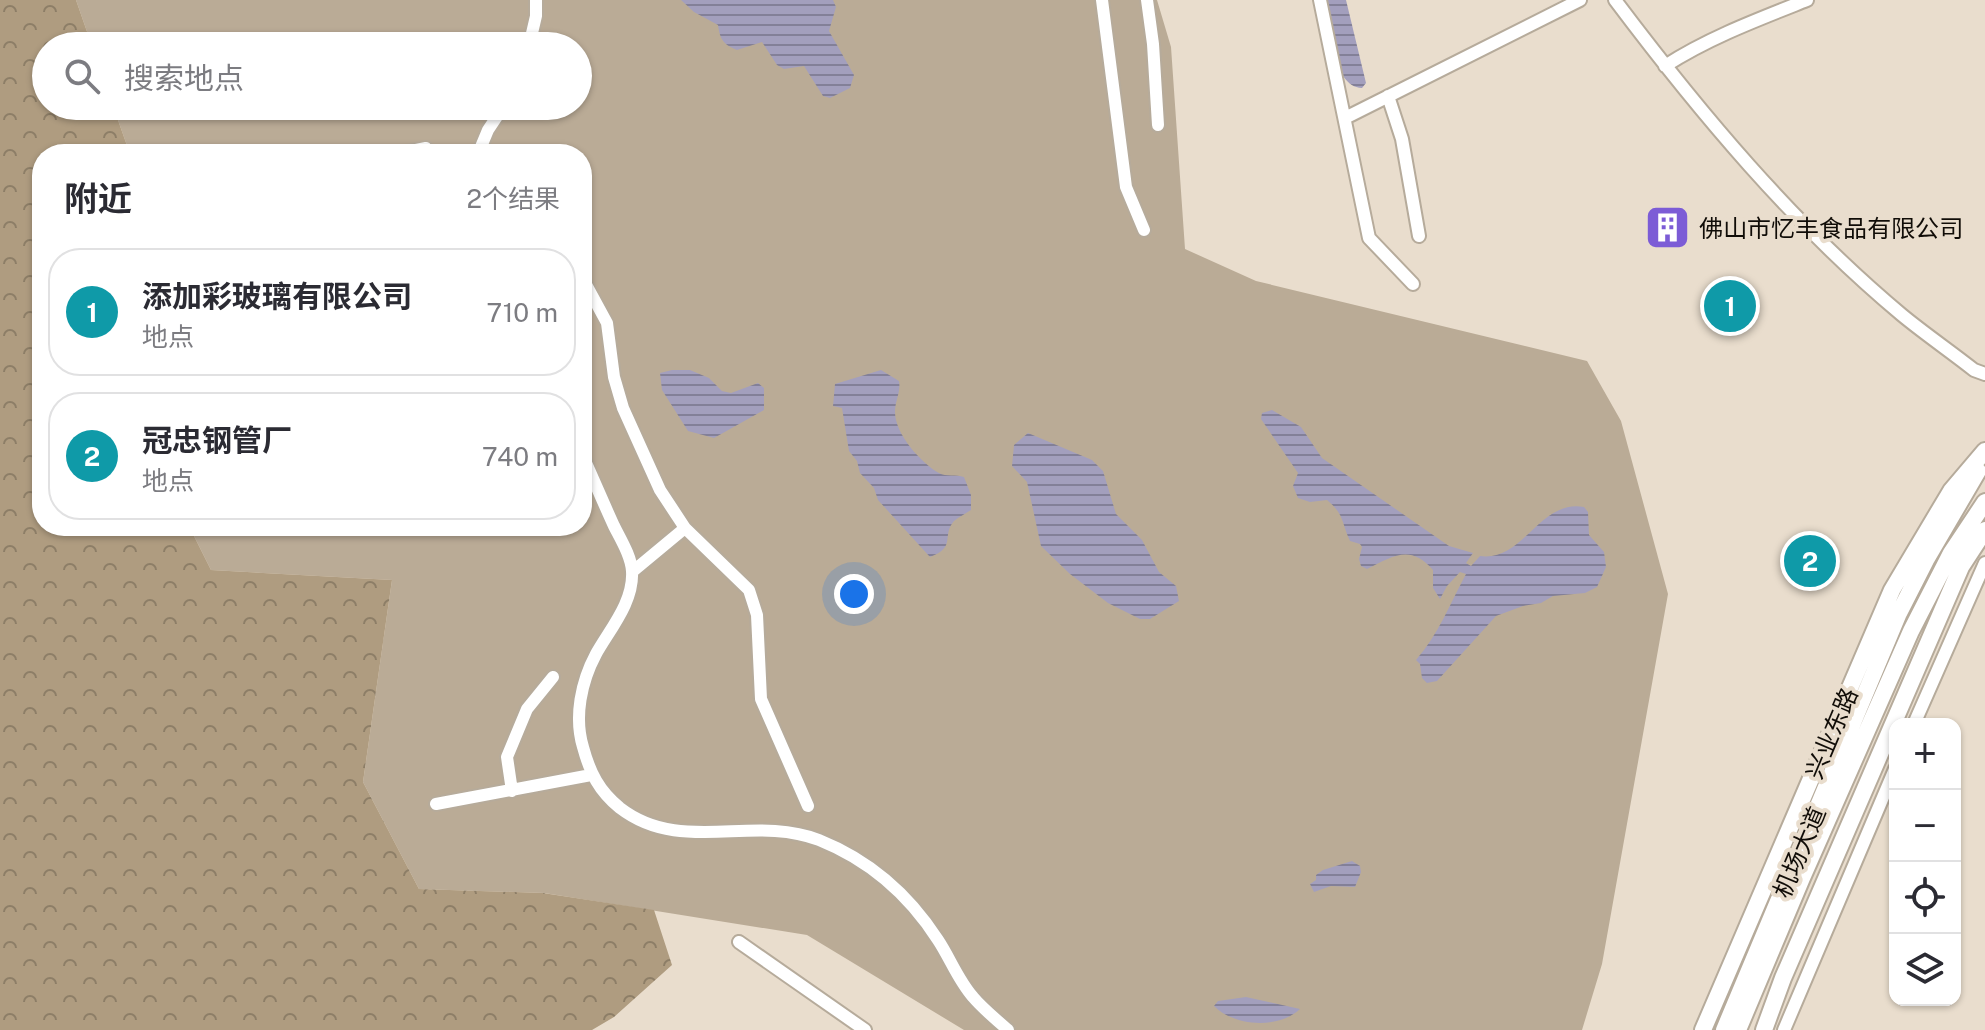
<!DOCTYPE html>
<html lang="zh">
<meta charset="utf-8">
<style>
body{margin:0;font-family:"Public Sans","Noto Sans SC",sans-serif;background:#f2f2f3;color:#2b2b33}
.controls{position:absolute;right:24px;bottom:24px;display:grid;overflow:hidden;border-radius:16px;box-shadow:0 2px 6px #0004}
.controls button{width:72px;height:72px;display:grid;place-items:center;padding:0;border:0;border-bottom:2px solid #e1e1e2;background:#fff;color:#2b2b33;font:40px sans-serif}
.you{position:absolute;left:854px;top:594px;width:28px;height:28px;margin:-20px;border:6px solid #fff;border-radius:50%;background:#1a73e8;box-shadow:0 0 0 12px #1a73e833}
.badge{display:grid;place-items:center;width:52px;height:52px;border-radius:50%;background:#7c5cd6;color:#fff;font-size:26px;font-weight:700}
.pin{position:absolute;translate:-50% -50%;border:4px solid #fff;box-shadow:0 2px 8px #0006}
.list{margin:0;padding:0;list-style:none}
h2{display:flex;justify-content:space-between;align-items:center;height:104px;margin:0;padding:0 32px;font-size:34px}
h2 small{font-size:26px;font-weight:400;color:#7c7c81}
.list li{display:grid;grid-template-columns:52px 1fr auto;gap:24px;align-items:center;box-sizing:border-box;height:128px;margin:0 16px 16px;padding:0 16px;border:2px solid #e1e1e2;border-radius:32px}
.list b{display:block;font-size:30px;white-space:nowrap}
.list p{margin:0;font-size:26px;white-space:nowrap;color:#7c7c81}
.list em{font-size:26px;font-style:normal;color:#7c7c81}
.icon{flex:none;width:44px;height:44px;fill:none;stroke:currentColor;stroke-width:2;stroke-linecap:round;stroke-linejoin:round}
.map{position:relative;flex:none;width:1985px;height:1030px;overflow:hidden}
.search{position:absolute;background:#fff;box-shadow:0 2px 6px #0004;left:32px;top:32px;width:560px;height:88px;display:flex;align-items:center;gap:20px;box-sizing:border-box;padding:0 28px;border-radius:44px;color:#7c7c81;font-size:30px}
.panel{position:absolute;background:#fff;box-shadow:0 2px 6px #0004;left:32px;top:144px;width:560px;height:392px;border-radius:32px}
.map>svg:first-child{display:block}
</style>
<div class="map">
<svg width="1985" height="1030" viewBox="0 0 1985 1030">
<defs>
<pattern id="forest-crowns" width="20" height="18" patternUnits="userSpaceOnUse" patternTransform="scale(2)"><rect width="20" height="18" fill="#af9c80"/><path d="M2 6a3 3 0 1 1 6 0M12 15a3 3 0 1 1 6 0" fill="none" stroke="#8d7e67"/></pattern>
<pattern id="water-rules" width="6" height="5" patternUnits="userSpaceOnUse" patternTransform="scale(2)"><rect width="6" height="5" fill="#a39fbd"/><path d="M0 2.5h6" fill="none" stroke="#838098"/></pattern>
</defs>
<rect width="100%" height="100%" fill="#e9ddcd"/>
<!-- grass -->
<path fill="#baab96" d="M76,0H1157L1171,47L1185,249L1256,281L1587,361L1621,421L1668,594L1602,964L1582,1030H964L807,935L544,893L419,889L363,782L392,580L211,570L189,526H582V154H130L113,106H578V46H92Z"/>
<!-- forest -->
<path fill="url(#forest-crowns)" d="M0,0H76L92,46H46V106H113L130,154H42V526H189L211,570L392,580L363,782L419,889L543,893L654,910L672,965L614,1017L592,1030H0Z"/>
<!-- water -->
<path fill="url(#water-rules)" d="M681,0H833L836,7L829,31L854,75L850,88L830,98L823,96L804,66L784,69L777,65L762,42L737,50C724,45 720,40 718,25L694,12Z
M1324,0H1346L1366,83L1362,88C1332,87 1329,24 1324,0Z
M672,370H690L709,378L722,391L731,393L758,383L764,388V410L714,438L688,431L662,390L660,373Z
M881,370L899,381C901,392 895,401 895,412C895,434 921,463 939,473C946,477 956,474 964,477L971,495V510C966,513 959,517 954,521C941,536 957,547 930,557L878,500L874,488L860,473L857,461L849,451L842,408L833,406L835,384Z
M1272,410L1301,427L1322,458L1449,546L1473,553L1466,563L1471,566L1480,556C1524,562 1539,499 1584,507L1588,512L1589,535L1604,552L1606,567L1597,587L1585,593L1553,596L1541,603L1523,606L1496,616L1437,681L1427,683L1422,678L1420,664L1416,660C1438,635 1450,604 1466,574L1460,572L1447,586L1440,599L1433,588V570C1410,544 1394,556 1367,569L1361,566L1359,559L1362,547L1360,544L1350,541C1341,522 1345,515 1327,500L1310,502L1298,498L1293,486L1298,473L1261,419L1262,413Z
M1028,433L1092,460L1103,471L1116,514L1142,540L1159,572L1176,586L1179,601L1150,619H1140L1108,603L1070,574L1041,546L1027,482L1012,466L1014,445Z
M1352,861L1360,866L1361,872L1355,887L1331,886L1314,892L1310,884L1316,880V875L1323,870Z
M1246,997L1300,1009C1279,1029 1235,1027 1214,1006L1218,1001Z"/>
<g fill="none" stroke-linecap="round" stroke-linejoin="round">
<defs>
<path id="minor" d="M1102,0L1126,187L1144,230
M1147,0L1153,44L1158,125
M1320,0L1369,238L1413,284
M1615,0C1700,113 1793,224 1902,315C1925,334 1950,351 1974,370L1985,374
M529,46L536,16V0
M1665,66C1708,38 1759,19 1807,0
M1388,96L1402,139L1419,236
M1345,118L1580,0
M513,152L514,154
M396,154L426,148
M478,154L488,130L504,106
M582,277L607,323L614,377L623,408L660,490L685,528L749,590L757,615L761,699L808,806
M582,454C593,478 603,502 614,526C621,540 631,556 632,571C634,602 610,629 596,654C581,682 574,717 583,747C590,773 599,791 620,808C681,855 752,814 819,840C869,860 909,895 938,940C950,958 958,980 973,997C983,1009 996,1019 1008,1030
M632,572L685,528
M1914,724L1985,563
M512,791L507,757L527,709L553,677
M436,804L591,775
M739,942L865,1030
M1784,1030L1895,769"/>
<path id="major" d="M1703,1030L1892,590L1951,491L1985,451
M1724,1030L1899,613L1926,560L1978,471
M1738,1030L1802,878L1911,631L1951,553L1985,502
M1764,1030L1783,978L1961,567L1985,530"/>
</defs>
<!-- minor casing -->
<use href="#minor" stroke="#b6ab9b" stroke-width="16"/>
<!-- major casing -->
<use href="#major" stroke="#b6ab9b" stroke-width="20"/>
<!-- minor -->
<use href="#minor" stroke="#fff" stroke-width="12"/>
<!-- major -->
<use href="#major" stroke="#fff" stroke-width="16"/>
</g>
<!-- icons -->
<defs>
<symbol id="building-square" viewBox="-11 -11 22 22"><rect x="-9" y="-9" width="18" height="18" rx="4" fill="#7c5cd6" stroke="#e9ddcd"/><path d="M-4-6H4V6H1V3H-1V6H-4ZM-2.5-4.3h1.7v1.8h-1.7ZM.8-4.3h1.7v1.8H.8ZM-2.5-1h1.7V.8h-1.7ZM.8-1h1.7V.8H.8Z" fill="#fff"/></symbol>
</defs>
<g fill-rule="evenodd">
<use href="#building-square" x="1642" y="202" width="51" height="51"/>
</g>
<g text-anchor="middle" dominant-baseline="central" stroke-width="8" stroke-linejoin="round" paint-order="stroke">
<!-- poi labels -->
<g font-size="24" fill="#100c07" stroke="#e9ddcd" text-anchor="start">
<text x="1699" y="228">佛山市忆丰食品有限公司</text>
</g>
<!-- street labels -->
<g font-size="24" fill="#100c07" stroke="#e9ddcd">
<text transform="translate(1831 733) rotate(-67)">兴业东路</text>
<text transform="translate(1799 852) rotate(-67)">机场大道</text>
</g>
</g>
</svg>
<div class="controls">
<button>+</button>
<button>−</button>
<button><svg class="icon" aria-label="locate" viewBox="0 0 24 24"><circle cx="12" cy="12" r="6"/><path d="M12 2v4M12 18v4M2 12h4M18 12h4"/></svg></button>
<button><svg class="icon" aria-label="layers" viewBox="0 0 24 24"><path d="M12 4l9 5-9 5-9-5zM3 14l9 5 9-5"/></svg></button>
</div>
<div class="you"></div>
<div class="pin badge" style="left:1730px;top:306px;background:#0f9aa8">1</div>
<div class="pin badge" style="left:1810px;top:561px;background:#0f9aa8">2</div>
<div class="search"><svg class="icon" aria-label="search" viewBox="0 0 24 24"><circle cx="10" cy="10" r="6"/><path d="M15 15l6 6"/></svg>搜索地点</div>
<section class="panel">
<h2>附近<small>2个结果</small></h2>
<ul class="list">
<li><span class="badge" style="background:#0f9aa8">1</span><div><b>添加彩玻璃有限公司</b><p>地点</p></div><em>710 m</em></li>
<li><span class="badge" style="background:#0f9aa8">2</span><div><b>冠忠钢管厂</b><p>地点</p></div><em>740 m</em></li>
</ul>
</section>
</div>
